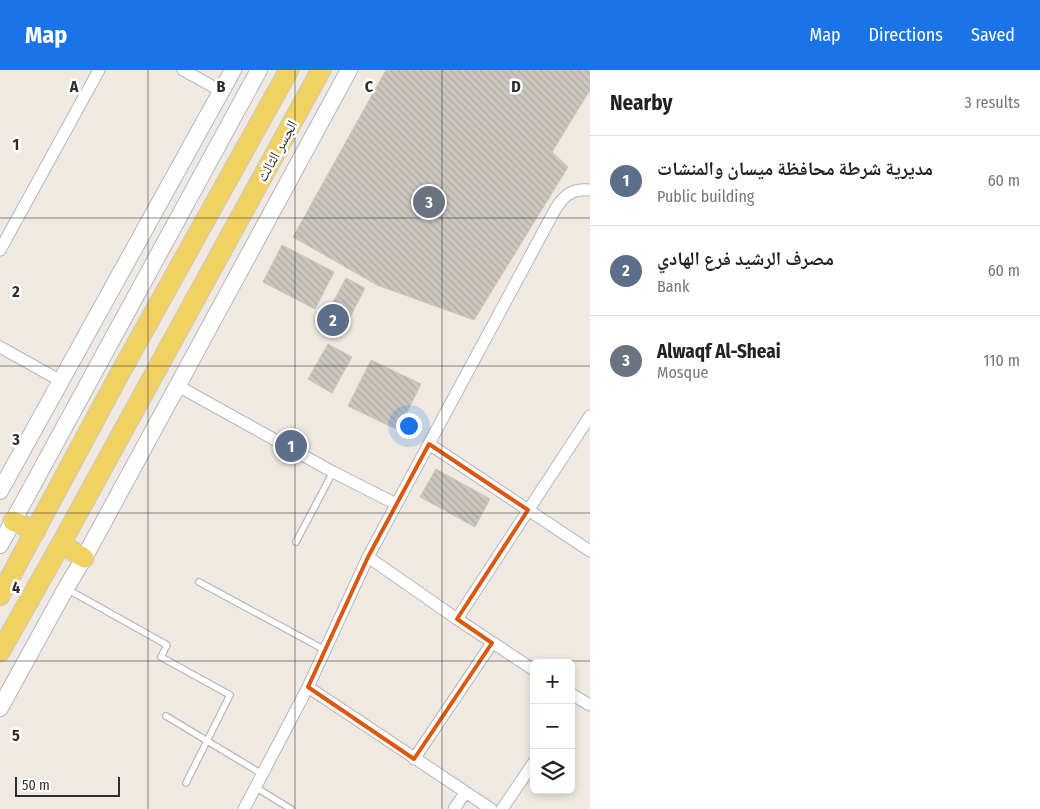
<!DOCTYPE html>
<meta charset="utf-8">
<style>
body{margin:0;font-family:"Fira Sans Condensed","Noto Naskh Arabic",sans-serif;background:#f6f6f6;color:#222}
.controls{position:absolute;right:15px;bottom:15px;display:grid;overflow:hidden;border-radius:8px;box-shadow:0 2px 8px #0003}
.controls button{width:45px;height:45px;display:grid;place-items:center;padding:0;border:0;border-bottom:1px solid #e0e0e0;background:#fff;color:#222;font:25px sans-serif}
.scale{position:absolute;left:15px;bottom:12px;width:105px;box-sizing:border-box;padding-left:5px;border:2px solid #2e2e2e;border-top:0;font-size:14px;line-height:18px;white-space:nowrap;color:#2e2e2e;-webkit-text-stroke:4px #fff;paint-order:stroke}
.you{position:absolute;left:408px;top:355px;width:18px;height:18px;margin:-12px;border:4px solid #fff;border-radius:50%;background:#1a73e8;box-shadow:0 0 0 8px #1a73e833}
.badge{display:grid;place-items:center;width:32px;height:32px;border-radius:50%;background:#1a73e8;color:#fff;font-size:16px;font-weight:700}
.pin{position:absolute;translate:-50% -50%;border:2px solid #fff;box-shadow:0 1px 5px #0006}
.list{margin:0;padding:0;list-style:none}
h2{display:flex;justify-content:space-between;align-items:center;height:65px;margin:0;padding:0 20px;font-size:21px}
h2 small{font-size:16px;font-weight:400;color:#767676}
.list li{display:grid;grid-template-columns:32px 1fr auto;gap:15px;align-items:center;box-sizing:border-box;height:90px;padding:0 20px;border-top:1px solid #e0e0e0}
.list b{display:block;font-size:19px;white-space:nowrap}
.list p{margin:0;font-size:16px;white-space:nowrap;color:#767676}
.list em{font-size:16px;font-style:normal;color:#767676}
.icon{flex:none;width:28px;height:28px;fill:none;stroke:currentColor;stroke-width:2;stroke-linecap:round;stroke-linejoin:round}
.map{position:relative;flex:none;width:590px;height:739px;overflow:hidden}
header{display:flex;align-items:center;gap:30px;box-sizing:border-box;height:70px;padding:0 25px;background:#1a73e8;color:#fff}
header strong{font-size:24px}
nav{display:flex;gap:28px;margin-inline-start:auto;font-size:18px}
main{display:flex}
aside{flex:1;background:#fff}
.map>svg:first-child{display:block}
</style>
<header>
<strong>Map</strong>
<nav><a>Map</a><a>Directions</a><a>Saved</a></nav>
</header>
<main>
<div class="map">
<svg width="590" height="739" viewBox="0 0 590 739">
<defs>
<pattern id="building-back-hatch" width="6" height="6" patternUnits="userSpaceOnUse" patternTransform="scale(1.25)"><rect width="6" height="6" fill="#cbc7bf"/><path d="M-1 5l2 2M0 0l6 6M5-1l2 2" fill="none" stroke="#afaba4"/></pattern>
</defs>
<rect width="100%" height="100%" fill="#efe9e1"/>
<!-- building -->
<path fill="url(#building-back-hatch)" stroke="#cbc5ba" d="M386,0H590V20L552,82L568,97L474,250L377,215L293,167Z
M282,175L334,202L315,239L263,212Z
M346,208L365,218L341,265L321,255Z
M328,274L352,287L332,323L308,309Z
M371,290L421,314L398,360L348,336Z
M436,399L490,429L475,457L420,427Z"/>
<g fill="none" stroke-linecap="round" stroke-linejoin="round">
<defs>
<path id="lane" d="M296,472L333,402
M199,512L325,580
M67,519L167,575L161,587L230,625L186,713
M166,646L262,704
M255,717L291,739"/>
<path id="street" d="M183,0L221,21
M0,180L99,0
M0,277L61,311
M178,316L333,402L396,434
M429,374L590,481
M368,487L457,549L534,600
M457,549L590,346
M308,617L491,739
M571,624L590,635
M414,689L492,573
M244,739L308,617L368,487L556,138C565,124 574,118 590,120
M454,739L465,723
M502,739L534,692"/>
<path id="secondary" d="M0,421L233,0
M0,475L259,0
M0,638L66,518L84,488L349,0"/>
<path id="primary" d="M13,451L36,461
M61,474L84,488
M0,526L119,305L289,0
M0,582L61,474L321,0"/>
</defs>
<!-- lane casing -->
<use href="#lane" stroke="#b4b7c1" stroke-width="8"/>
<!-- street casing -->
<use href="#street" stroke="#b4b7c1" stroke-width="13"/>
<!-- secondary casing -->
<use href="#secondary" stroke="#b4b7c1" stroke-width="18"/>
<!-- primary casing -->
<use href="#primary" stroke="#c9c9c9" stroke-width="21"/>
<!-- lane -->
<use href="#lane" stroke="#fff" stroke-width="5.5"/>
<!-- street -->
<use href="#street" stroke="#fff" stroke-width="11"/>
<!-- secondary -->
<use href="#secondary" stroke="#fff" stroke-width="16"/>
<!-- primary -->
<use href="#primary" stroke="#f2d163" stroke-width="19"/>
</g>
<!-- marked area -->
<path fill="none" stroke="#df570e" stroke-width="4" stroke-linejoin="round" d="M429,374L528,440L457,549L492,573L414,689L308,617L368,487Z"/>
<!-- grid -->
<path fill="none" stroke="#2e2e2e" stroke-width="1" stroke-opacity="0.55" d="M148,0V739M295,0V739M442,0V739M0,148H590M0,296H590M0,443H590M0,591H590"/>
<g text-anchor="middle" dominant-baseline="central" stroke-width="5" stroke-linejoin="round" paint-order="stroke">
<!-- street labels -->
<g font-size="15" fill="#2e2e2e" stroke="#fff">
<text transform="translate(277 81) rotate(-61)">الجسر الثالث</text>
</g>
</g>
<g font-size="16" text-anchor="middle" font-weight="bold" fill="#2e2e2e" stroke="#fff" stroke-width="5" stroke-linejoin="round" paint-order="stroke">
<text x="74" y="22">A</text>
<text x="221" y="22">B</text>
<text x="369" y="22">C</text>
<text x="516" y="22">D</text>
<text x="16" y="80">1</text>
<text x="16" y="227">2</text>
<text x="16" y="375">3</text>
<text x="16" y="523">4</text>
<text x="16" y="671">5</text>
</g>
</svg>
<div class="controls">
<button>+</button>
<button>−</button>
<button><svg class="icon" aria-label="layers" viewBox="0 0 24 24"><path d="M12 4l9 5-9 5-9-5zM3 14l9 5 9-5"/></svg></button>
</div>
<div class="scale">50 m</div>
<div class="you"></div>
<div class="pin badge" style="left:291px;top:376px;background:#5c6f8a">1</div>
<div class="pin badge" style="left:333px;top:250px;background:#5c6f8a">2</div>
<div class="pin badge" style="left:429px;top:132px;background:#6b7280">3</div>
</div>
<aside>
<h2>Nearby<small>3 results</small></h2>
<ul class="list">
<li><span class="badge" style="background:#5c6f8a">1</span><div><b>مديرية شرطة محافظة ميسان والمنشات</b><p>Public building</p></div><em>60 m</em></li>
<li><span class="badge" style="background:#5c6f8a">2</span><div><b>مصرف الرشيد فرع الهادي</b><p>Bank</p></div><em>60 m</em></li>
<li><span class="badge" style="background:#6b7280">3</span><div><b>Alwaqf Al-Sheai</b><p>Mosque</p></div><em>110 m</em></li>
</ul>
</aside>
</main>
